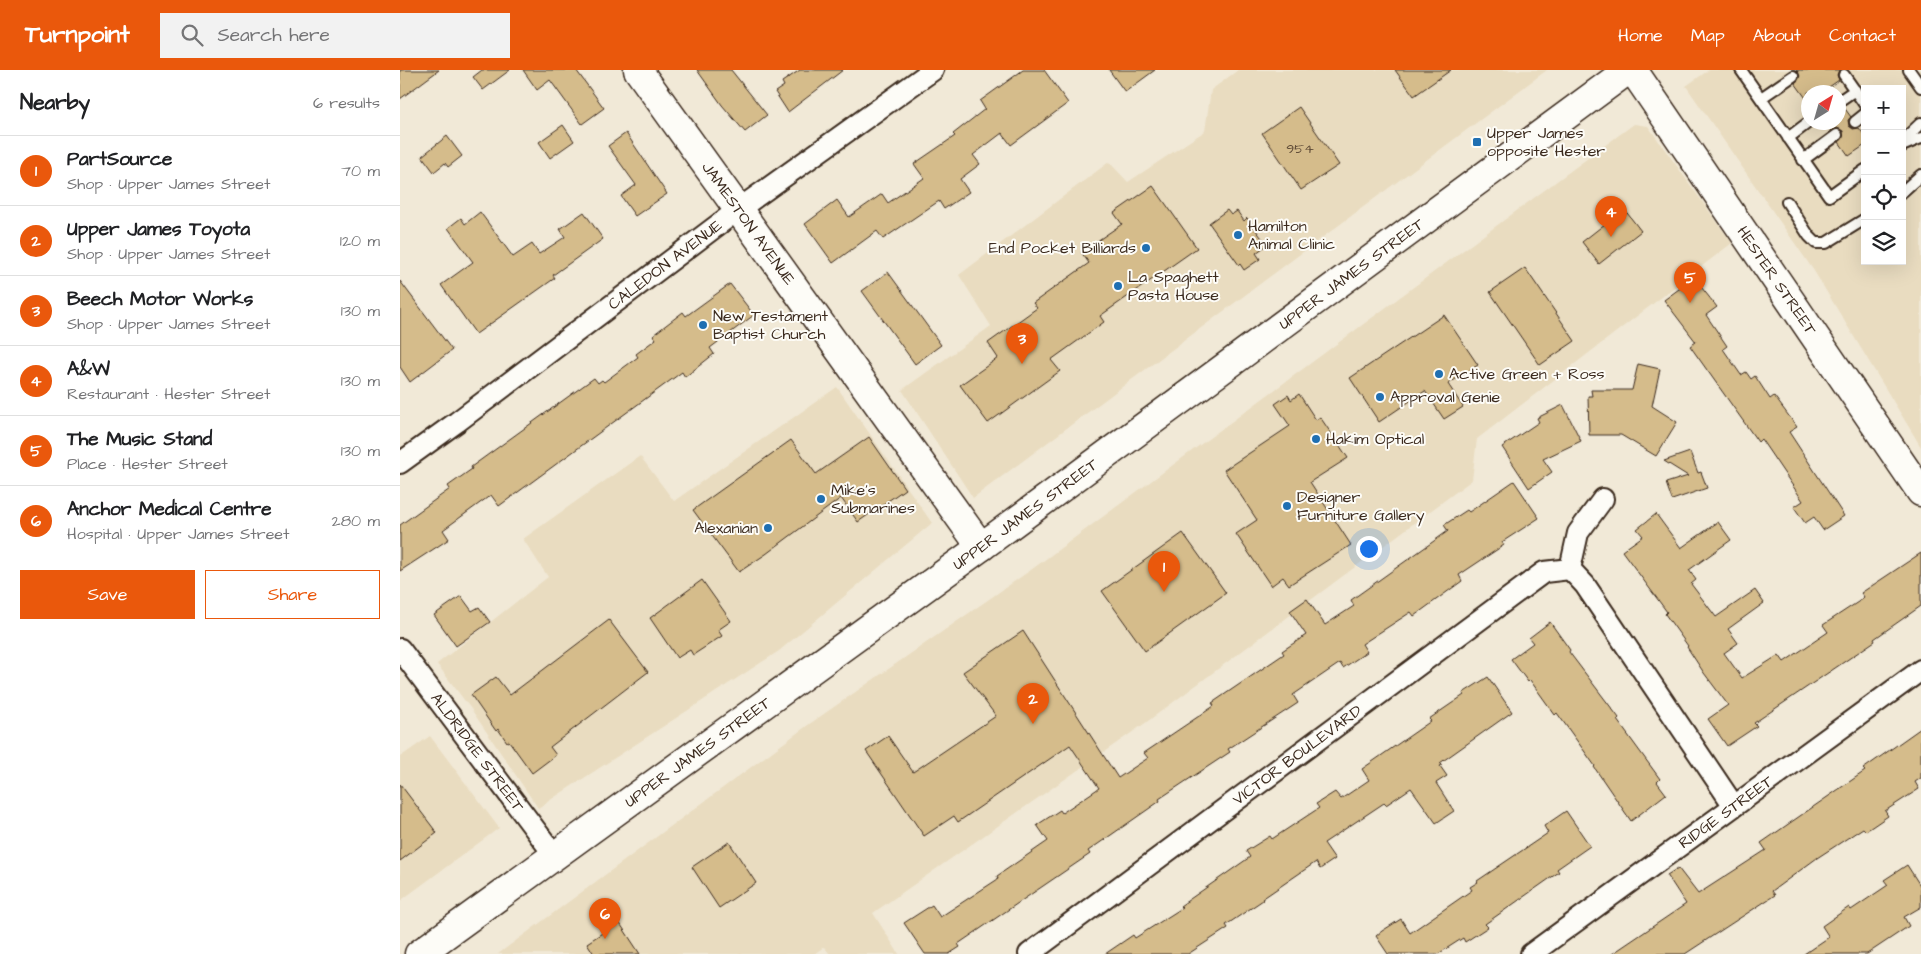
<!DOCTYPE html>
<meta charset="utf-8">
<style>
body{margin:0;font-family:"Architects Daughter",sans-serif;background:#f2f2f2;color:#202124}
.controls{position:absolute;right:15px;top:15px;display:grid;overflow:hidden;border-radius:0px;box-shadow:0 5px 20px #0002}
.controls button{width:45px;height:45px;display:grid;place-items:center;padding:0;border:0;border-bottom:1px solid #e0e0e0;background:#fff;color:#202124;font:25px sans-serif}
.compass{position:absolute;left:1401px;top:15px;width:45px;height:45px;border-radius:50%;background:#fff;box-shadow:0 5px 20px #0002;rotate:37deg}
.you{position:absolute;left:968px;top:478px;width:18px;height:18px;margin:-12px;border:4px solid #fff;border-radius:50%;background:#1a73e8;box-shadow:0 0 0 8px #1a73e833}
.badge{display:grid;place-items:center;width:32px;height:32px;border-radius:50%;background:#ea580c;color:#fff;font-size:16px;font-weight:700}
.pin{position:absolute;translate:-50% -41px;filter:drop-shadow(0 1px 2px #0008)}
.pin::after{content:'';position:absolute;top:26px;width:18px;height:15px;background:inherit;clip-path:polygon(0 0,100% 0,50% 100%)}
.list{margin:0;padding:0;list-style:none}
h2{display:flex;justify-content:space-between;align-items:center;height:65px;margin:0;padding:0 20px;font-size:21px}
h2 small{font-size:16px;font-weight:400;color:#757577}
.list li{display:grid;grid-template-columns:32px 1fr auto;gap:15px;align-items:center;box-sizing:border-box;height:70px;padding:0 20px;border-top:1px solid #e0e0e0}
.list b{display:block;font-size:19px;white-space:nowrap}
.list p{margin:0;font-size:16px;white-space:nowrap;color:#757577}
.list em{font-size:16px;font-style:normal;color:#757577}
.actions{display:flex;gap:10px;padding:15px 20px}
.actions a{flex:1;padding:11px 0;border:1px solid #ea580c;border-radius:0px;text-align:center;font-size:18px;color:#ea580c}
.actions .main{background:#ea580c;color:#fff}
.icon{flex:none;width:28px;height:28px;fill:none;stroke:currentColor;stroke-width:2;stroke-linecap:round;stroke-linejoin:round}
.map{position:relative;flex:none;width:1521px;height:884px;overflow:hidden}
header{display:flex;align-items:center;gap:30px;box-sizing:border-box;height:70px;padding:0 25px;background:#ea580c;color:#fff}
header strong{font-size:24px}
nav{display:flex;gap:28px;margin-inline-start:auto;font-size:18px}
.search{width:350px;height:45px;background:#f2f2f2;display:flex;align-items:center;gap:12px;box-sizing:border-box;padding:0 18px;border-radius:0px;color:#757577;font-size:19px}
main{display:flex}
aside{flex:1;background:#fff}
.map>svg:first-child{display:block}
</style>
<header>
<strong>Turnpoint</strong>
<div class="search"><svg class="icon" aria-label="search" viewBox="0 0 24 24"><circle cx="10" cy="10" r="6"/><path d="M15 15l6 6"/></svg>Search here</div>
<nav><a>Home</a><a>Map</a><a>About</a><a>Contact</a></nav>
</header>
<main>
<aside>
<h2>Nearby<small>6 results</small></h2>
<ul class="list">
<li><span class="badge">1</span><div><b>PartSource</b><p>Shop · Upper James Street</p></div><em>70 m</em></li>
<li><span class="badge">2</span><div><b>Upper James Toyota</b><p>Shop · Upper James Street</p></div><em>120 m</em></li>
<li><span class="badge">3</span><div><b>Beech Motor Works</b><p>Shop · Upper James Street</p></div><em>130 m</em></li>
<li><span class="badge">4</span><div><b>A&amp;W</b><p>Restaurant · Hester Street</p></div><em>130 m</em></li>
<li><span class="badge">5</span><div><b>The Music Stand</b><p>Place · Hester Street</p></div><em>130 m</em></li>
<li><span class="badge">6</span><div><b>Anchor Medical Centre</b><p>Hospital · Upper James Street</p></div><em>280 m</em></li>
</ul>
<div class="actions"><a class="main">Save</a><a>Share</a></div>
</aside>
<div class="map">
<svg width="1521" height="884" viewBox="0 0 1521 884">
<rect width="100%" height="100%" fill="#f1e9d7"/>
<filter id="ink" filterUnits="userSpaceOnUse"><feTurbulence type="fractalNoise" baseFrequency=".02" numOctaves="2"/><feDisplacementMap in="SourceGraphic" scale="10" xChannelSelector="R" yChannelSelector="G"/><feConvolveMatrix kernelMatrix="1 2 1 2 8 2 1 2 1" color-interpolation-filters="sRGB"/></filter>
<g filter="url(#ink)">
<!-- built -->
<path fill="#e9dcc0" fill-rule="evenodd" d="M838,0H1147L573,428L502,320L591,256L559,205L709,92L728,112L805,61L811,20Z
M1309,0H1521V377L1414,201L1286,16ZM1465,19H1502V191H1465ZM1408,22H1438V52H1408Z
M1234,54L1248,56L1332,173L1077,369L1072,410L744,654L473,843L499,884H430L424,877L414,884H98L408,655L635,497Z
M437,317L532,453L379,581L138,738L71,639L37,594L148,507L123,469L240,386L274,431Z
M30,666L99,758L0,831V687Z"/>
<!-- building -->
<path fill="#d5bc8b" stroke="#3b2a1e" d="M0,0H39L0,29Z
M82,0H110L83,20L73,7Z
M123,0H176L204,38L182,54L150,10L137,20Z
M297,0H331L367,45L345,62L322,35Z
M400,0H443L388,42L375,22L384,16L382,12Z
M623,0H644L668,33L611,75L602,63L573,85L580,94L560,109L569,122L544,139L539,131L483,169L477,161L433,193L405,154L437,130L449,147L482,124L488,133L524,108L514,94L555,66L553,64L585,39L580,31Z
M709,0H755L725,22Z
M995,0H1051L1014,26Z
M1396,0H1439L1437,5L1439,10L1429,17L1433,22H1408V31L1395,13L1400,6Z
M1443,36L1451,47L1448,50L1449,56L1453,59L1459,58L1465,66V75L1449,86L1439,72L1443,67V61L1437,58L1431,61L1424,52H1438V38Z
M899,37L939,95L901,120L862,63Z
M163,55L174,71L150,88L139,72Z
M226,63L267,124L235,146L221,126L236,115L208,76Z
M47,66L62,86L48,97L45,93L34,102L22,86Z
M753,116L797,178L700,246L704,252L651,290L660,301L588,353L560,315L598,288L588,273L637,238L633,233L689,193L681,182L722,154L714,143Z
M1224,139L1241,161L1199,194L1182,172Z
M827,140L831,145L837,141L844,151L847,148L867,175L856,183L860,189L844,200L840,194L839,195L809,153Z
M80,142L113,187L132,174L139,184L165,167L160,159L184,142L203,169L153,205L155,208L76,264L41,215L73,192L48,158L61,148L65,154Z
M1125,198L1175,271L1140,295L1090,222Z
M488,202L541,275L515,294L462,221Z
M1294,208L1317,237L1306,245L1327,276L1323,279L1341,305L1346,302L1351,309L1355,306L1370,329L1374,326L1397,357L1389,362L1444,446L1423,460L1414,447L1405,453L1394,437L1403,431L1361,369L1358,372L1290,276L1296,272L1264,230Z
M0,211L52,280L10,312L0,297Z
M330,214L354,245L310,278L314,284L285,307L282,302L99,436L91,425L43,460L49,469L0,501V455L50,419L48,416L72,399L71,397L194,308L198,313L202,310L204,312L238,287L236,284L256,269L253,265L283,242L286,246Z
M1044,245L1078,295L1048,314L1063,337L1044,349L1025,321L979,352L950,308Z
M1238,294L1260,299L1252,336L1277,352L1256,386L1221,365H1189L1188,326H1192L1191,320H1232Z
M899,324L916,350L920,347L948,388L910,412L951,475L889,515L883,507L871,516L836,464L857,450L824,400L890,356L875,334L888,325L891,330Z
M1163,335L1181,371L1143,389L1152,402L1129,418L1102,377L1139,352L1137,348Z
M469,367L505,419L458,452L441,428L366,484L339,502L293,440L391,370L416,404Z
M1290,382L1298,403L1301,402L1307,418L1272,430L1266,413L1288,406L1264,391Z
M1114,411L1139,448L1102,472L1104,475L1059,505L1062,511L1014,546L1011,542L962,574L967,582L943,598L940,593L893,625L898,633L828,679L830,682L759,729L760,731L688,781L690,784L558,874L560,877L549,884H525L504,853L532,835L540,847L598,809L597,806L648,771L637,755L660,740L662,743L699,718L670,675L558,752L554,746L524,766L466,681L488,666L513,702L596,646L563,602L623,561L718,708L748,688L744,683L814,636L812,633L884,584L882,581L906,565L890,541L907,529L925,555L954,536L951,530L1048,461L1044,455L1067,440L1069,442Z
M1256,444L1281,478L1318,452L1331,470L1289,500L1296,510L1291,514L1316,547L1355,520L1364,533L1328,559L1338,573L1324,583L1342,608L1379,585L1384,592L1428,562L1423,555L1458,532L1464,527L1461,523L1521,483V536L1474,569L1475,571L1354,653L1357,656L1327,676L1308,649L1328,635L1304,603L1287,577L1288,576L1265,544L1267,542L1222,481L1243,466L1237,459Z
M783,463L826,523L745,581L702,521Z
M302,510L331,551L318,560L322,566L293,585L290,580L277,588L250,548Z
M61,526L72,541L79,537L90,552L56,576L34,545Z
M209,550L248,602L150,677L156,685L132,703L109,671L107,672L98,659L96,661L71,625L96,607L110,625Z
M1150,552L1170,580L1169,582L1219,648L1217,650L1260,709L1257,712L1266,724L1231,751L1194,697L1195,696L1157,643L1155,645L1130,610L1128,612L1111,589L1133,573L1129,568Z
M1088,607L1112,642L1040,693L1042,695L1040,696L1047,706L1036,713L1054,741L1036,753L1011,718L986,735L984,733L924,773L935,789L920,799L916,792L862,829L863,830L826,855L828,858L788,884H705L733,865L735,868L782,838L780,836L850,787L846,781L870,766L872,769L919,738L916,734L935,722L941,729L969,710L962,699L1031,651L1029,649L1064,625L1063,623Z
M1521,658V708L1515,712L1519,719L1485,741L1488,746L1466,761L1463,758L1417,788L1372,821L1375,825L1285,884H1212L1286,834L1267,805L1278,798L1298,824L1366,780L1361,773L1465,701L1463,699Z
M0,714L37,763L0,791Z
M1166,741L1190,776L1157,799L1159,802L1085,854L1088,857L1065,872L1063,868L1038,884H988L976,866L982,861L1001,849L1010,863L1072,820L1070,817L1078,812L1077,811L1148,763L1144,756Z
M329,772L356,813L319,838L292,797Z
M1507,795L1521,817V837L1504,847L1509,856L1467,884H1404L1429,867L1422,856L1449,837L1451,840L1488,815L1484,810Z
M219,852L240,884H194L187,873Z"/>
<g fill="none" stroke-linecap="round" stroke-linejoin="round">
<defs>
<path id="lane" d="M1341,0L1429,126L1465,100
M1509,0L1521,17
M1444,5L1465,35
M1361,28L1393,6
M1439,31L1455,20
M1455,52L1465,44
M1388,68L1409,52
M1502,71L1521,53
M1502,76L1521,68
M1403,90L1437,65
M1502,122L1521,105
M1387,132L1409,166L1416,173H1426L1465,149"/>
<g id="street">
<path id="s1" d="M0,393L57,352L339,139L533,0"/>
<path d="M1170,499L1185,515L1334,736"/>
<path d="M1170,499L1178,463L1203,429"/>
<path id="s2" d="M0,579L155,786"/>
<path id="s3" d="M629,884L1144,502L1170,499"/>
<path id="s4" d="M1131,884L1521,600"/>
</g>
<g id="secondary">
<path id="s5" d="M238,0L581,477"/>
<path id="s6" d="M1233,0L1521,422"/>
</g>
<g id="primary">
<path id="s7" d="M19,884L581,477L1228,0"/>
</g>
</defs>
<!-- lane casing -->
<use href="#lane" stroke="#3b2a1e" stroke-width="14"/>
<!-- street casing -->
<use href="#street" stroke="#3b2a1e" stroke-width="24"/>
<!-- secondary casing -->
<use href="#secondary" stroke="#3b2a1e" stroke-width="31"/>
<!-- primary casing -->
<use href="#primary" stroke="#3b2a1e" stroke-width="31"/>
<!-- lane -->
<use href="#lane" stroke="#fdfcf7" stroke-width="10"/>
<!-- street -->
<use href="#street" stroke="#fdfcf7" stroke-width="20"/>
<!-- secondary -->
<use href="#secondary" stroke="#fdfcf7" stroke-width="28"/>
<!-- primary -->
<use href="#primary" stroke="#fdfcf7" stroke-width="28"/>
</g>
</g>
<!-- markers -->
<g fill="#1f6fb2" stroke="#fdfcf7" stroke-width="2">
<rect x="1072" y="67" width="10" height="10" rx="2.5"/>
<circle cx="838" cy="165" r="5"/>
<circle cx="746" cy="178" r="5"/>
<circle cx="718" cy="216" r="5"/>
<circle cx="303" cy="255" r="5"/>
<circle cx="1039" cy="304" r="5"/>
<circle cx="980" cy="327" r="5"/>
<circle cx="916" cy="369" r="5"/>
<circle cx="421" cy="429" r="5"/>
<circle cx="887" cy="436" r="5"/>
<circle cx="368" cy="458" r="5"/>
</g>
<g text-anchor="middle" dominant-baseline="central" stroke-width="4" stroke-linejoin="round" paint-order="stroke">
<!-- number labels -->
<g font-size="14" fill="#624e39">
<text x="900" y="79">954</text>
</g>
<!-- poi labels -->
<g font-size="16" fill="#3b2a1e" stroke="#fdfcf7" text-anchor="start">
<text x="1087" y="63">Upper James<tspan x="1087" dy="18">opposite Hester</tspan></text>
<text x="848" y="156">Hamilton<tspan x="848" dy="18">Animal Clinic</tspan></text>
<text x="736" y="178" text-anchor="end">End Pocket Billiards</text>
<text x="728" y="207">La Spaghett<tspan x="728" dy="18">Pasta House</tspan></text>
<text x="313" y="246">New Testament<tspan x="313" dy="18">Baptist Church</tspan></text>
<text x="1049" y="304">Active Green + Ross</text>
<text x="990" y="327">Approval Genie</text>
<text x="926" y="369">Hakim Optical</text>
<text x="431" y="420">Mike's<tspan x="431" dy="18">Submarines</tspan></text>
<text x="897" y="427">Designer<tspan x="897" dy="18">Furniture Gallery</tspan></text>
<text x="358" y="458" text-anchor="end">Alexanian</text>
</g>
<!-- street labels -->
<g font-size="16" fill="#3b2a1e" stroke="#fdfcf7">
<text stroke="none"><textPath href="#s5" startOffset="189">JAMESTON AVENUE</textPath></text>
<text stroke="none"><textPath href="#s1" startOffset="331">CALEDON AVENUE</textPath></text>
<text stroke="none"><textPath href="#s7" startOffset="1154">UPPER JAMES STREET</textPath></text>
<text stroke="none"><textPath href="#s6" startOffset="255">HESTER STREET</textPath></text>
<text stroke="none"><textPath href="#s7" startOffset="749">UPPER JAMES STREET</textPath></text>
<text stroke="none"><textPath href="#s2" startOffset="129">ALDRIDGE STREET</textPath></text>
<text stroke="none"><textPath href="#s7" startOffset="344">UPPER JAMES STREET</textPath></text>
<text stroke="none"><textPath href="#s3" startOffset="334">VICTOR BOULEVARD</textPath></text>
<text stroke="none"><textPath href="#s4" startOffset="241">RIDGE STREET</textPath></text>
</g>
</g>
</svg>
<div class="controls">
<button>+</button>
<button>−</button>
<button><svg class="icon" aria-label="locate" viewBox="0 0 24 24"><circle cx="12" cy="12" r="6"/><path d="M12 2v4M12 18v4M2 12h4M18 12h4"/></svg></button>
<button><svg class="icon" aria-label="layers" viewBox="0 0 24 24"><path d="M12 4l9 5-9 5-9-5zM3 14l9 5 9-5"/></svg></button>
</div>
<svg class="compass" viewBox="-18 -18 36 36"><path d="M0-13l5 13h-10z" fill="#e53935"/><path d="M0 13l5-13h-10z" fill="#757577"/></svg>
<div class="you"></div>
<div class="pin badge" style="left:764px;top:522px">1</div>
<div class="pin badge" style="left:633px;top:654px">2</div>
<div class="pin badge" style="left:622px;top:294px">3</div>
<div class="pin badge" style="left:1211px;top:167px">4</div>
<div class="pin badge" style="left:1290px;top:233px">5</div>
<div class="pin badge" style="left:205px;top:869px">6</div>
</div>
</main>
